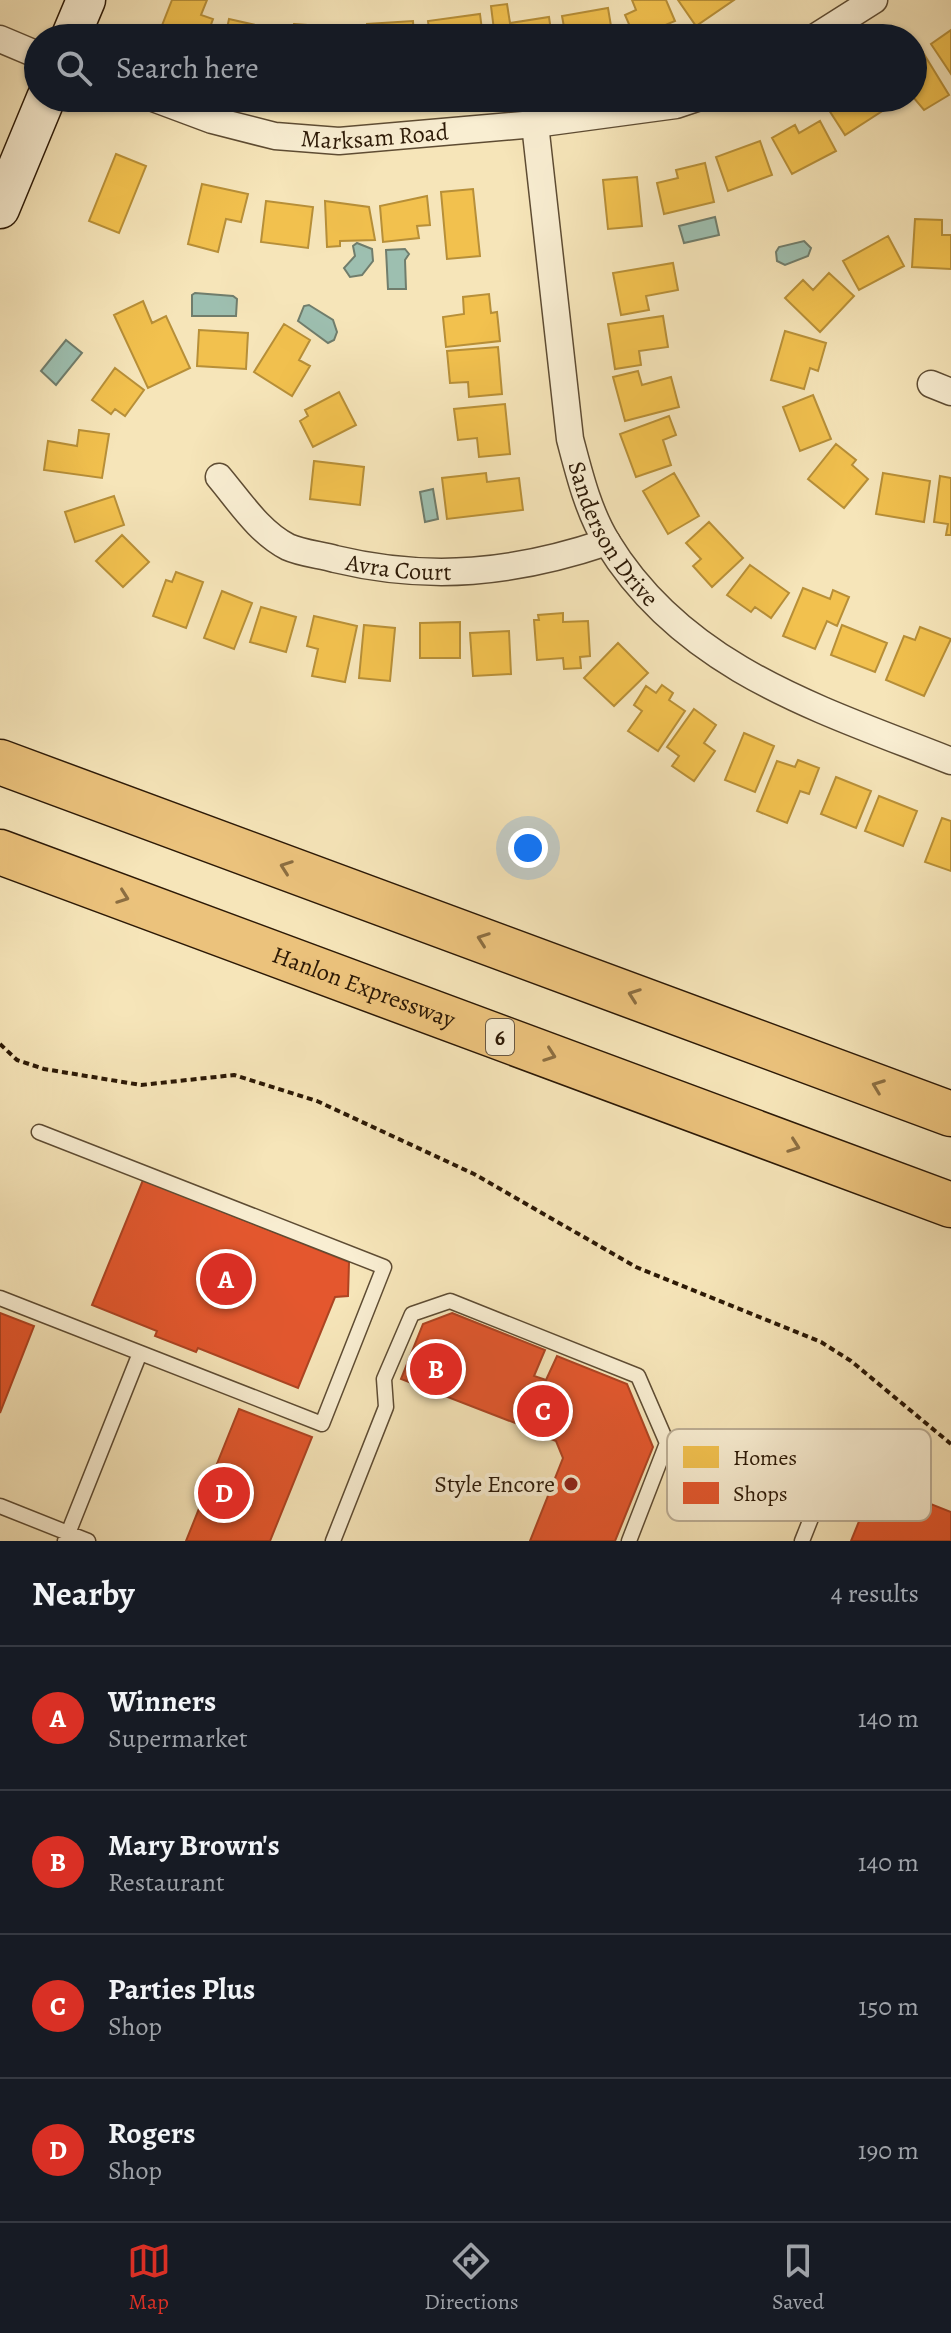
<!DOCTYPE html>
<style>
body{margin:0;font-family:Alegreya,serif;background:#20242c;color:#f1f3f6}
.you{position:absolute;left:528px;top:848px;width:28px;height:28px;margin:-20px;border:6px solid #fff;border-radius:50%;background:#1a73e8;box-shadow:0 0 0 12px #1a73e833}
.badge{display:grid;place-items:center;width:52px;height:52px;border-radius:50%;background:#d93025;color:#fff;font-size:26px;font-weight:700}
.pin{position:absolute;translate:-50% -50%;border:4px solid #fff;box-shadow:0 2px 8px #0006}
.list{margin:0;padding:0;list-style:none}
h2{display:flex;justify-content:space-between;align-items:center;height:104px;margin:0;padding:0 32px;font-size:34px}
h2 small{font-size:26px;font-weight:400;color:#9ea1a6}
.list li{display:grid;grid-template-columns:52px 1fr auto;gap:24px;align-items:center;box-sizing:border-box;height:144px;padding:0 32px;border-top:2px solid #363941}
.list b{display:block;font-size:30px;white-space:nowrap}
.list p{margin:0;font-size:26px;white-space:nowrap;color:#9ea1a6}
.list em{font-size:26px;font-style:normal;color:#9ea1a6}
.icon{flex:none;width:44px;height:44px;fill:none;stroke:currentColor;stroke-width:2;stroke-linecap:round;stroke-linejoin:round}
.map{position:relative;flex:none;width:951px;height:1541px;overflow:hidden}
.search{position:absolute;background:#171b24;box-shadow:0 2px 6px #0004;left:24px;right:24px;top:24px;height:88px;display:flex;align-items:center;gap:20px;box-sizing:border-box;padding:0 28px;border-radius:44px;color:#9ea1a6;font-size:30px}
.sheet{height:680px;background:#171b24}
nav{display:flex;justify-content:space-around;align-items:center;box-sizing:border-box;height:112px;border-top:2px solid #363941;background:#171b24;font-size:22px;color:#9ea1a6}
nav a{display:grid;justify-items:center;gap:4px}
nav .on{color:#d93025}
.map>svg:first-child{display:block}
.water{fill:#9dbfb0;stroke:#707d6c;stroke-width:2}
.homes{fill:#f2c14e;stroke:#b78f38;stroke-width:2}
.shops{fill:#e4572e;stroke:#ad4422;stroke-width:2}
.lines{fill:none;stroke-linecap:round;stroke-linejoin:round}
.service-casing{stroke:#5e4c33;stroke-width:17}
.minor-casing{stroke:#5e4c33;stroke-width:29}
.secondary-casing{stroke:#2c1906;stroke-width:41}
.trunk-casing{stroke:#2c1906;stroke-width:47}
.path{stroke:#2c1906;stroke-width:4;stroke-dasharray:6 4;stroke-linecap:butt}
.service{stroke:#f9eed2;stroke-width:14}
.minor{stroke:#f9eed2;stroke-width:26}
.secondary{stroke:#f9eed2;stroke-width:38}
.trunk{stroke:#ebc27c;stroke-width:44}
.oneway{stroke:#8c6e41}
.poi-dot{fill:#8f2418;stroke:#f9eed2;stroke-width:3}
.labels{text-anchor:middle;stroke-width:8;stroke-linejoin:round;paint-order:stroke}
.shield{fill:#f9eed2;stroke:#6a5943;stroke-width:2}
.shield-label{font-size:22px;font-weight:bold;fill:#2c1906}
.street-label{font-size:24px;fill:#2c1906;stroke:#f9eed2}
.poi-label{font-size:24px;fill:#2c1906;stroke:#f9eed2;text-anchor:end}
.key{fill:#f9eed2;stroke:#bcae95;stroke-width:2}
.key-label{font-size:22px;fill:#2c1906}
</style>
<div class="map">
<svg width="951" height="1541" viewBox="0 0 951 1541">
<rect width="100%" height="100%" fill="#f6e5b9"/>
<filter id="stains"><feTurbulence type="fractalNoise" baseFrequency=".0025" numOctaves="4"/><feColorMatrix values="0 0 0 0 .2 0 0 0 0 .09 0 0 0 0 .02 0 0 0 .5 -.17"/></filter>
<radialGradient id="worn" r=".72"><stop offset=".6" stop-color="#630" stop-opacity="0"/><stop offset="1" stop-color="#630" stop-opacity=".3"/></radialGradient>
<!-- water -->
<path class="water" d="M715,217L719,235L684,243L679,226Z
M804,241L811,248L808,256L785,265L777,261L776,252L779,247Z
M357,243L372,249L373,261L362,275L350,277L344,268L355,256L353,246Z
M405,249L409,254L405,260L406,289H388L386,250Z
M195,293L233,296L237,299L236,316H192V295Z
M309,305L333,320L337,332L334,340L328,343L298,321L304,306Z
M66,340L82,353L56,385L41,371Z
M433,489L438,519L425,522L420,492Z"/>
<!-- homes -->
<path class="homes" d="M172,0H207L201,15L213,19L206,38H185L161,28Z
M632,0H666L675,21L635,38L625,15L636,10Z
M678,0H734L696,26Z
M507,4L510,23L549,17L552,38H495L491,6Z
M608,8L613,38H566L562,16Z
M480,14L483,38H430L428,21Z
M229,19L273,29L271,38H225Z
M413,21L414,38H368L367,24Z
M294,24L348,28L347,38H293Z
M951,30V74L931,44Z
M919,46L949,95L924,110L913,97V50Z
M841,98H880L887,108L845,135L827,107Z
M820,121L836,151L792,174L772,138L795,125L799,133Z
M760,141L772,175L728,191L716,157Z
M116,154L146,166L119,233L89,221Z
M705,163L714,202L664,214L657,183L678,178L676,170Z
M637,177L642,226L608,229L603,180Z
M202,184L248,194L241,222L226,219L218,252L188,244Z
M473,189L480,256L447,259L441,192Z
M427,196L430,225L417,226L419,238L383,242L380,206Z
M266,201L313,207L308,248L261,242Z
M325,201L369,207L375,240L340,241V246L327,247Z
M915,219L942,220V235H951V269L912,267Z
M888,236L904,266L859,290L843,261Z
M673,263L678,290L646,296L649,310L621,315L613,273Z
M829,273L854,296L820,332L785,298L803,280L813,290Z
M489,294L491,313L497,312L500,341L446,347L443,317L464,314L463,297Z
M143,301L152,323L166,316L190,368L148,388L114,315Z
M663,316L668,347L639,351L641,365L615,369L608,324Z
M284,324L310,340L299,360L310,366L292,396L254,372Z
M199,330L248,333L246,369L197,366Z
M785,331L826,343L818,371L810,368L804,389L771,380Z
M498,347L502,394L469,397L468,382L450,383L447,351Z
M115,368L144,390L125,416L115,409L111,414L92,400Z
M638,371L642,385L671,377L679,407L625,421L613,377Z
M339,392L356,425L313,447L300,421L308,416L305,410Z
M813,395L831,439L800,451L783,407Z
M505,404L510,454L479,457L477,438L458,440L454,409Z
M669,416L676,435L663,440L671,465L636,477L620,434Z
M79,430L109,434L102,478L44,470L48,441L77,446Z
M836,444L856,460L852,465L868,479L844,508L808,479Z
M314,461L364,467L360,505L310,499Z
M486,473L487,482L519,478L523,510L447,519L442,478Z
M674,473L699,516L668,534L643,491Z
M883,473L930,481L924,522L876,514Z
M940,476L951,478V535H946L948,524L934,522Z
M114,496L124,525L75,542L65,512Z
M709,522L743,558L712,587L693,566L701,559L686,543Z
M122,535L149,562L123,587L96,561Z
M750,565L789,593L771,618L755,607L751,612L727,595Z
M176,572L203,582L186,628L153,616L166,580L172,582Z
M803,588L830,599L833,590L849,597L837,626L827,621L815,649L783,636Z
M222,591L252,603L234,649L204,638Z
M261,607L296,617L286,652L250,642Z
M563,613V622L588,621L590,656L580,657L581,668L564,669L563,658L537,660L534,620H539L538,615Z
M314,616L357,626L345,682L312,676L318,649L307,646Z
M460,622V658H420V623Z
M364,625L395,628L390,681L359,678Z
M842,625L887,643L875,672L831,655Z
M920,627L951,639L924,696L886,680L904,636L915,640Z
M509,631L511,674L473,676L470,633Z
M618,643L648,673L614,706L584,678Z
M662,685L673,693L669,700L685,711L658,751L628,731L642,711L634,705L646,686L656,693Z
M694,709L716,725L704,743L715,751L694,781L672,766L679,756L667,747Z
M744,733L774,746L755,792L725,780Z
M798,760L819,768L809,794L800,791L787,823L757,811L777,761L795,767Z
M836,777L871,791L856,828L821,814Z
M879,796L917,811L903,846L865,831Z
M942,818L951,821V871L925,862Z"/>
<!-- shops -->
<path class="shops" d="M143,1180L349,1262L348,1296L335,1297L298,1388L198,1348L196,1352L155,1336L157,1331L92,1305Z
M0,1313L34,1326L0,1413Z
M452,1313L545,1350L534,1376L546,1380L557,1356L627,1384L653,1447L615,1541H530L563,1458L556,1441L526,1429L539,1396L528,1392L515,1423L401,1379L423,1324Z
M239,1409L312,1437L270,1541H186Z
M875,1482L951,1512V1541H851Z"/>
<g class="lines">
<!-- service casing -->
<g class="service-casing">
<path id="service" d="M0,1298L322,1424L384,1267L39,1132
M0,1506L88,1541
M65,1541L140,1353
M333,1541L386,1407L384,1379L412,1314L450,1301L638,1376L667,1443L629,1541
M802,1541L833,1463"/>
</g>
<!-- minor casing -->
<g class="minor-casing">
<g id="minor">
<path d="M814,38L874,0"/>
<path d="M0,39L38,55"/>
<path id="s1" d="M153,98L212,120L275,136L339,141L535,124L676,105L697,98"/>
<path id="s2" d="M535,124L570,439C579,473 588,511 607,542C684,669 822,710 951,761"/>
<path d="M931,384L951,392"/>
<path id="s3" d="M219,477C240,502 259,532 288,547C301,553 321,555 335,559C431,582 515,573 607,542"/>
</g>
</g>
<!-- secondary casing -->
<g class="secondary-casing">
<path id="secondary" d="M70,38L86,0
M0,209L46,98"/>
</g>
<!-- trunk casing -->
<g class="trunk-casing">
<g id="trunk">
<path d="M0,762L951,1114"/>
<path id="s4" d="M0,852L951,1205"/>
</g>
</g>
<!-- path -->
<path class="path" d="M0,1044L17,1060L44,1069L141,1085L234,1075L317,1101L474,1174L636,1267L821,1342L851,1361L951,1444"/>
<!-- service -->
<use href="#service" class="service"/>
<!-- minor -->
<use href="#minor" class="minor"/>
<!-- secondary -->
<use href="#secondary" class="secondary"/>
<!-- trunk -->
<use href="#trunk" class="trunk"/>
</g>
<!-- one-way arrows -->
<defs><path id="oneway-chevron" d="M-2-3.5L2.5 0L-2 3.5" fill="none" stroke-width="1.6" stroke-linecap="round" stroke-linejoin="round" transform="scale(2)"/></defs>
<g class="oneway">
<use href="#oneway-chevron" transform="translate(286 867) rotate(-160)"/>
<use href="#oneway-chevron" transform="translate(123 897) rotate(20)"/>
<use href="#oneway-chevron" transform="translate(483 939) rotate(-160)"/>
<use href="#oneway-chevron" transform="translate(634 995) rotate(-160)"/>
<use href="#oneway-chevron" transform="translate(550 1055) rotate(20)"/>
<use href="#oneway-chevron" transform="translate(878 1086) rotate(-159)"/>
<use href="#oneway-chevron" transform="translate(794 1146) rotate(20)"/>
</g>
<!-- markers -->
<circle class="poi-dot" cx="571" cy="1484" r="8"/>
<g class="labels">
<!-- shield labels -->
<rect class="shield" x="486" y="1019" width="28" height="36" rx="6"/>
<g class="shield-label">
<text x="500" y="1045">6</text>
</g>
<!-- street labels -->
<g class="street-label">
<text dy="8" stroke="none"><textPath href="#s1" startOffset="228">Marksam Road</textPath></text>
<text dy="8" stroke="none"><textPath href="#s2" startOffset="422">Sanderson Drive</textPath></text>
<text dy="8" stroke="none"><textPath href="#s3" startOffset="212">Avra Court</textPath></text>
<text dy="8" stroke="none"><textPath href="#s4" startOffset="388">Hanlon Expressway</textPath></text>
</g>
<!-- poi labels -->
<g class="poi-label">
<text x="555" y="1492">Style Encore</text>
</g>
</g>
<!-- legend -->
<rect x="667" y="1429" width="264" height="92" rx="12" class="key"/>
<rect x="683" y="1446" width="36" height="22" fill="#f2c14e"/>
<rect x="683" y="1482" width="36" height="22" fill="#e4572e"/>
<g class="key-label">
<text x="733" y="1465">Homes</text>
<text x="733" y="1501">Shops</text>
</g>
<rect width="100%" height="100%" filter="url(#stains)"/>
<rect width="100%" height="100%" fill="url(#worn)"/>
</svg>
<div class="you"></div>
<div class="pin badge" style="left:226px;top:1279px">A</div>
<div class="pin badge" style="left:436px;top:1369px">B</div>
<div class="pin badge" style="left:543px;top:1411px">C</div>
<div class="pin badge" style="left:224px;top:1493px">D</div>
<div class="search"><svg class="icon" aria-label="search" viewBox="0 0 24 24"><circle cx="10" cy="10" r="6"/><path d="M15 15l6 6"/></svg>Search here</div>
</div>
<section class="sheet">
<h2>Nearby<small>4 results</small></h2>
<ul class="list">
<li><span class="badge">A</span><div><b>Winners</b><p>Supermarket</p></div><em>140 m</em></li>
<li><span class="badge">B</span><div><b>Mary Brown's</b><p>Restaurant</p></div><em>140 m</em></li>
<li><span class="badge">C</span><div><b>Parties Plus</b><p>Shop</p></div><em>150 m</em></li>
<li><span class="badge">D</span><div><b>Rogers</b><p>Shop</p></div><em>190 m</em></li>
</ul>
</section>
<nav>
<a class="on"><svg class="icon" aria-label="map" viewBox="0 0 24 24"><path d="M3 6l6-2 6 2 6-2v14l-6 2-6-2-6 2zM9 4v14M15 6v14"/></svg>Map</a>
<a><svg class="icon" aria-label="directions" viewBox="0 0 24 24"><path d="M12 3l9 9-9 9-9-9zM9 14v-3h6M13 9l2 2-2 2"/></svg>Directions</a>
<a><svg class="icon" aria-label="saved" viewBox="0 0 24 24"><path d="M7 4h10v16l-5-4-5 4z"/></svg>Saved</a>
</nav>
